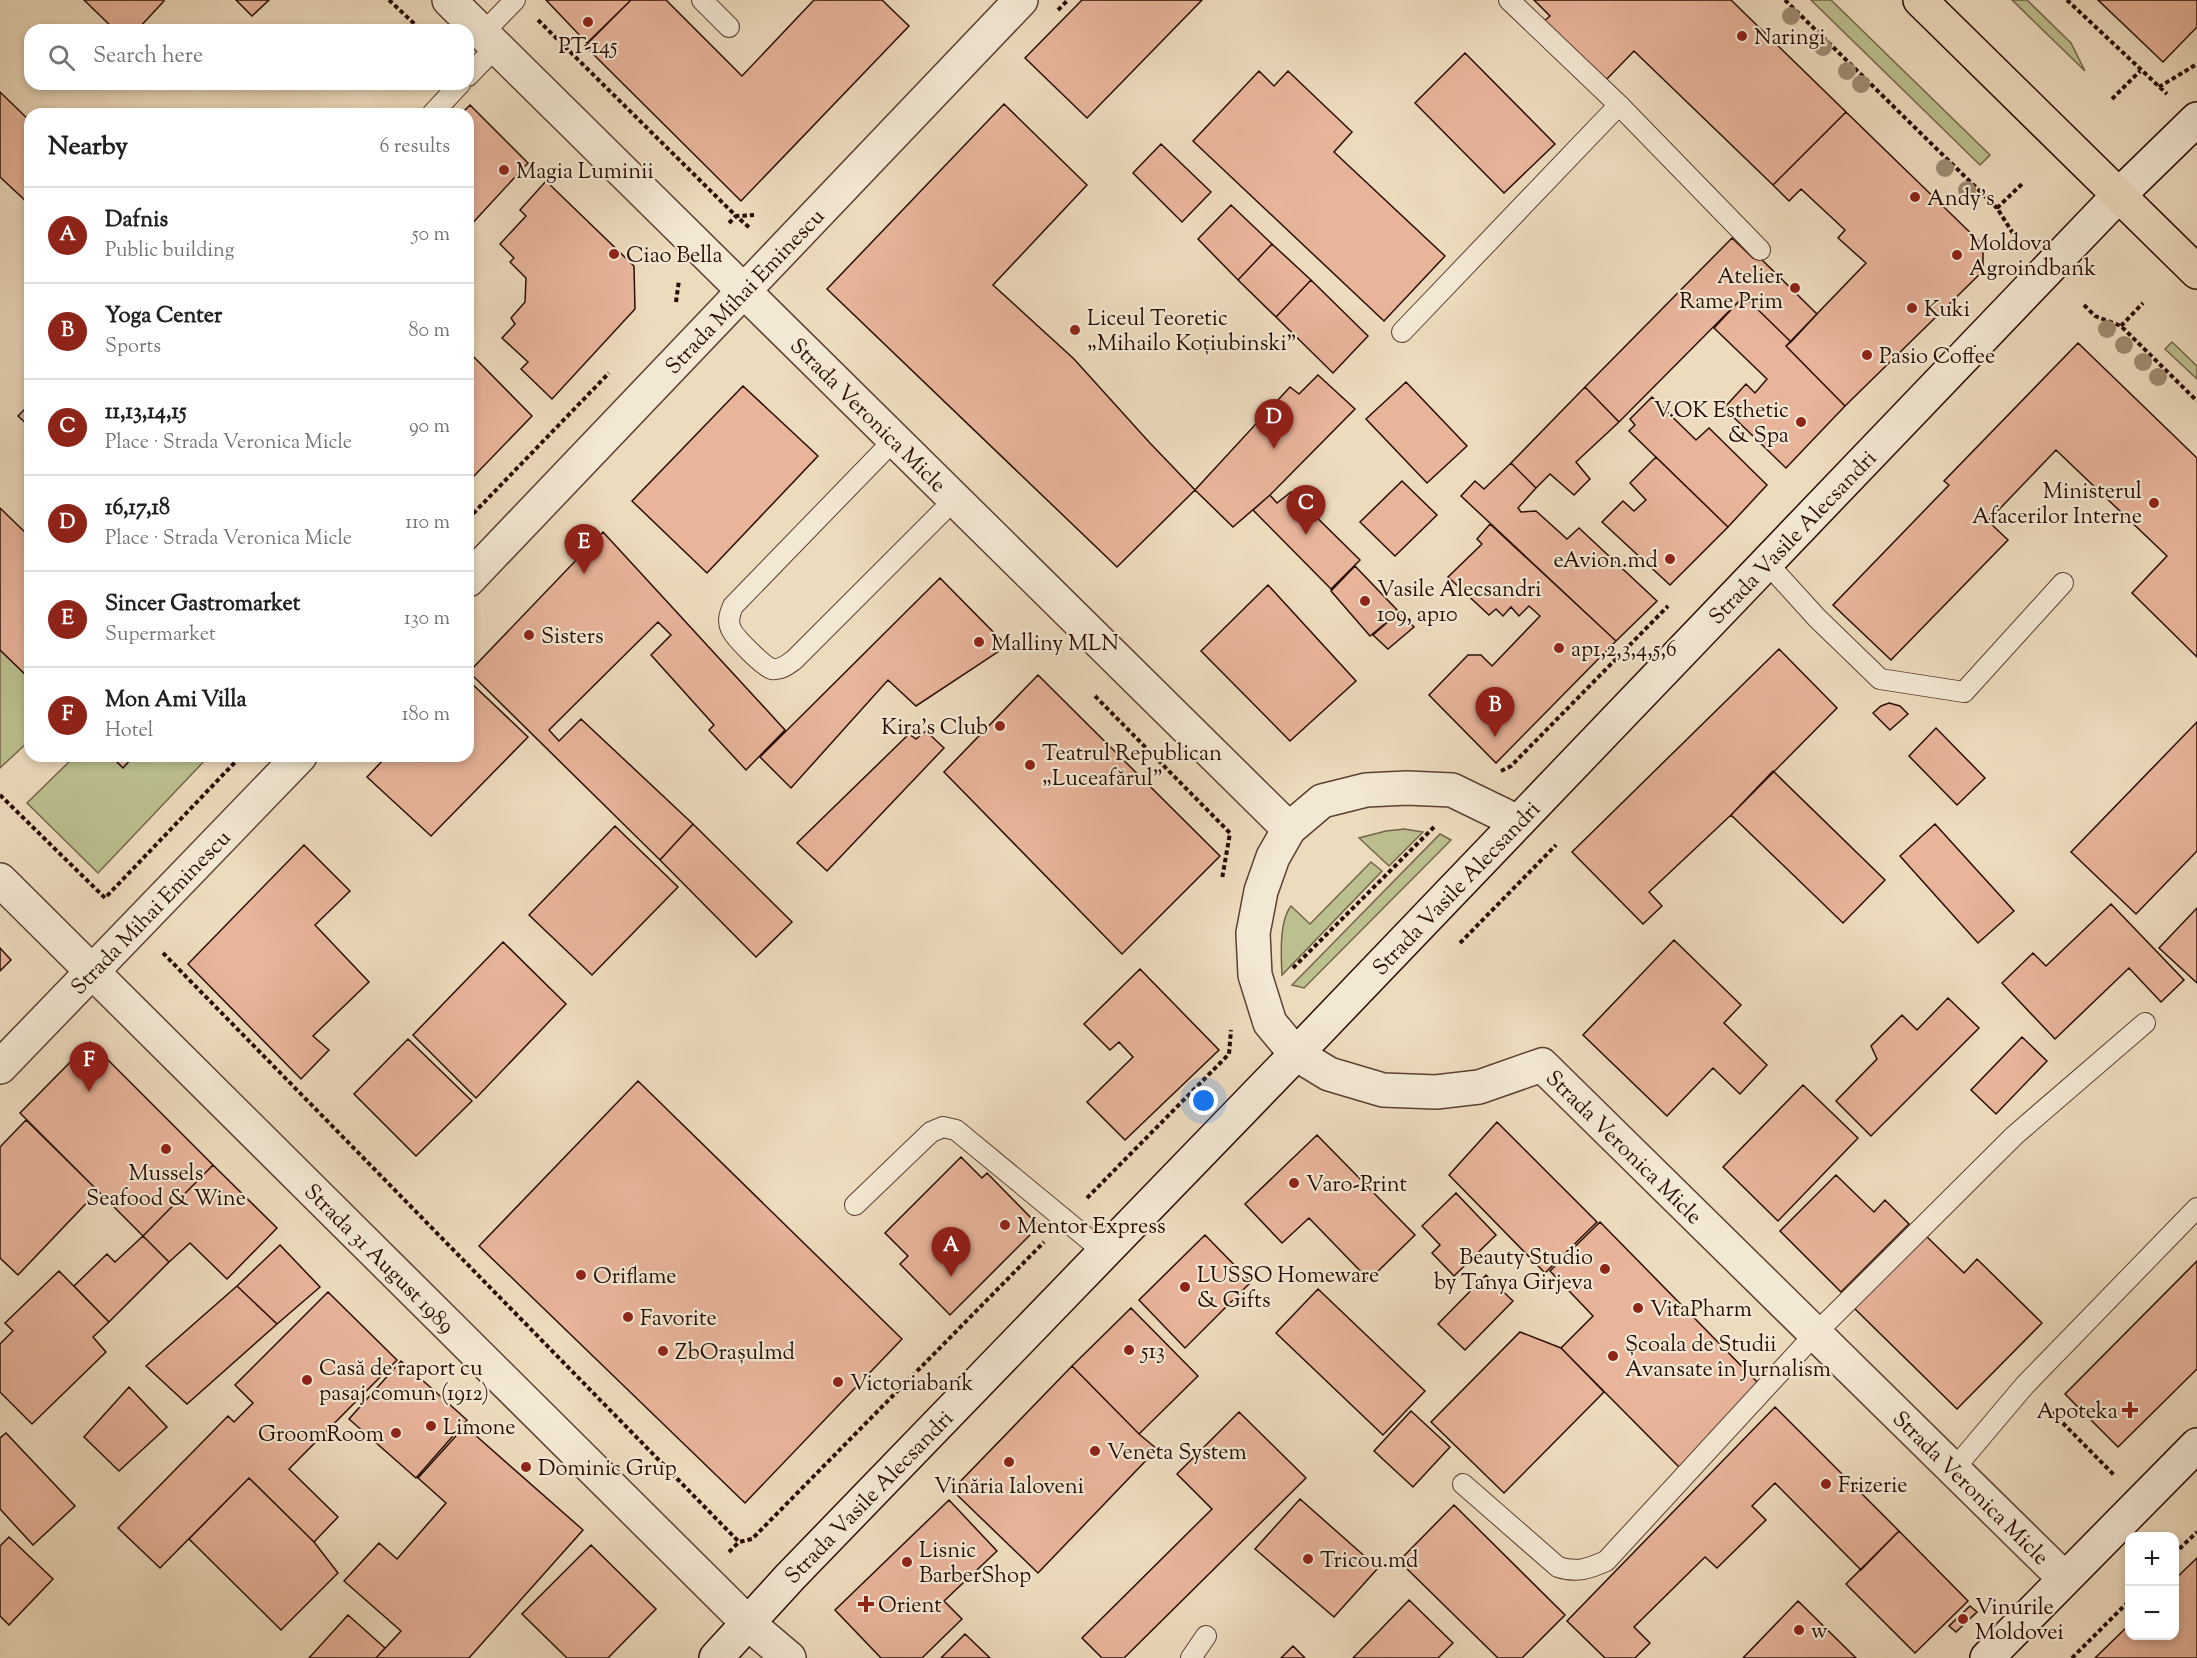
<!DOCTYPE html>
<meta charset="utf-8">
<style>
body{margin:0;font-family:"Sorts Mill Goudy",serif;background:#f6f6f6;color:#202124}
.controls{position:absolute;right:18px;bottom:18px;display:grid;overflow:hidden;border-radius:12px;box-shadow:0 3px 9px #0003}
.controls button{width:54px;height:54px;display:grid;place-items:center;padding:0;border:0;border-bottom:2px solid #e0e0e0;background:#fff;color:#202124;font:30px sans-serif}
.you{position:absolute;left:1204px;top:1101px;width:21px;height:21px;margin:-15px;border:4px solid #fff;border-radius:50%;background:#1a73e8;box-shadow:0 0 0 9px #1a73e833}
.badge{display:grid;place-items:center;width:39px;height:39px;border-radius:50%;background:#8f2418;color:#fff;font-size:20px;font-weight:700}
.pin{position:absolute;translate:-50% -50px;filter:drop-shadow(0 2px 3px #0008)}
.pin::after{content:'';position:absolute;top:32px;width:21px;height:18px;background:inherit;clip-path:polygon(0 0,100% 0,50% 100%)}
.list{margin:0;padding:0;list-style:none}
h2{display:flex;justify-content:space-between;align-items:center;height:78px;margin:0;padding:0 24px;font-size:26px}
h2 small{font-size:20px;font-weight:400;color:#757577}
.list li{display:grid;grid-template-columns:39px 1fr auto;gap:18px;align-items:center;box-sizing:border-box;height:96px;padding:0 24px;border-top:2px solid #e0e0e0}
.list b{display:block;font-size:22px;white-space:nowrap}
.list p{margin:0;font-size:20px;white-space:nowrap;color:#757577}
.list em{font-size:20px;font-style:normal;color:#757577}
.icon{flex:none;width:33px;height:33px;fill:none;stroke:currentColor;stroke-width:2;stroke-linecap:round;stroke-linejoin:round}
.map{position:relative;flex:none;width:2197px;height:1658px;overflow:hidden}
.search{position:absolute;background:#fff;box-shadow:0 3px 9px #0003;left:24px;top:24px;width:450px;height:66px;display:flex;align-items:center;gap:15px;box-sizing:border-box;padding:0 21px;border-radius:18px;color:#757577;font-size:22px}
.panel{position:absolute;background:#fff;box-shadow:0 3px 9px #0003;left:24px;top:108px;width:450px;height:654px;border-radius:18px}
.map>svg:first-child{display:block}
.green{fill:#bcbf8e;stroke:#736649;stroke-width:1.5}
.building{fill:#e8b49a;stroke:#2a0d04;stroke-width:1.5}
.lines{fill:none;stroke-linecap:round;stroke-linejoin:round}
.service-casing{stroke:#5b4032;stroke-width:22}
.minor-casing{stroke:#5b4032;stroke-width:36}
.tertiary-casing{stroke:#5b4032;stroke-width:36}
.secondary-casing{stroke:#2a0d04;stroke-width:36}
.primary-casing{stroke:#2a0d04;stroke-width:36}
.path{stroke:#2a0d04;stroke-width:4;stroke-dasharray:4.5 3;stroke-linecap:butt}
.service{stroke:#f3e8d4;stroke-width:20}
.minor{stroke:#f3e8d4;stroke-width:33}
.tertiary{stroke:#f3e8d4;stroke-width:33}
.secondary{stroke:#f3e8d4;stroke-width:33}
.primary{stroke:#eddbbd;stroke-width:33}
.tree{fill:#9e8c72}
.poi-dot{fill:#8f2418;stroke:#f3e8d4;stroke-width:2}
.labels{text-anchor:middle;stroke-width:4.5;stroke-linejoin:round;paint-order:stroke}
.poi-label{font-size:22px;fill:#2a0d04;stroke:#f3e8d4;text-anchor:start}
.street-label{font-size:22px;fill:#2a0d04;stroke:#f3e8d4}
</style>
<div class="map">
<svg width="2197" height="1658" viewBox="0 0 2197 1658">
<rect width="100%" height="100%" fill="#eddbbd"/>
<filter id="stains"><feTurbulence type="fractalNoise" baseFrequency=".00333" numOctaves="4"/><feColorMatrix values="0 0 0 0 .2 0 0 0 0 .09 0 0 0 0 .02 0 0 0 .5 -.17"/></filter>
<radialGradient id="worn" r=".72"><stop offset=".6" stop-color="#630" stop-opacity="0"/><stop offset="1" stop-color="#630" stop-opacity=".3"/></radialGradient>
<!-- green -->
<path class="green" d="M1811,0H1831L1990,155L1980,165Z
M2012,0H2027L2071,43L2085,71Z
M2172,342L2197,366V379L2165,349Z
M0,650L30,679V740L0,768Z
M75,756H111L123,767L134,756H209L98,873L27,803Z
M1404,829L1423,832L1389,866L1359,838L1386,831Z
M1440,834L1451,840L1304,988L1292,985Z
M1371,862L1382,871L1282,975C1281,957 1279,921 1291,906L1310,924Z"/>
<!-- building -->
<path class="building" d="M84,0H163L164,1L137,30H115Z
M236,0H269L252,16Z
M546,0H631L587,43Z
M631,0H666L742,76L814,0H882L909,26L741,201L585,46Z
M1082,0H1202L1087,118L1025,58Z
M1534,0H1731L1846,112L1773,185L1634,51L1604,82L1543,22L1550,16Z
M2098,0H2197V27L2163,62Z
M1465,53L1555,144L1504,193L1415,103Z
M1259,71L1274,86L1288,71L1352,132L1334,152L1445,256L1384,321L1193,141Z
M0,92L30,121V205L0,177Z
M1004,104L1087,185L993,285L1074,359L1149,442L1195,490L1117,567L827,289Z
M470,105L528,163L468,228V114H461Z
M1846,112L1983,245V271L1845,406L1786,346L1866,263L1838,238L1845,230L1801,189L1789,201L1773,185Z
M1161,144L1211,192L1182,222L1133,173Z
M546,181L634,266L635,309L552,399L521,369L528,362L502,338L515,324L511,318L525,302L526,278L510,262L514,258L500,244L526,216L520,210Z
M1231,205L1272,244L1238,280L1198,239Z
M1732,238L1753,258L1757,255L1817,314L1791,342L1744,296L1619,422L1585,387Z
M1272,244L1311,280L1276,317L1238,280Z
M1311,280L1368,336L1333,373L1276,317Z
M1744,296L1791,342L1786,346L1845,406L1786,468L1724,408L1746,384L1755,393L1767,379L1714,328Z
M2078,343L2197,458V657L2132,593L2167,556L2056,450L1988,521L2008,540L1891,660L1833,605L1949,485L1944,481Z
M468,351L532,416L474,476L468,470Z
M1318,375L1355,409L1270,495L1233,527L1195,490L1290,387L1299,394Z
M1406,382L1467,446L1427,483L1366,419Z
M743,386L818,456L707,573L632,501Z
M1585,387L1619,422L1576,462L1590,479L1574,495L1550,474L1536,488L1511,463Z
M1652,397L1696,440L1709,428L1767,485L1728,527L1629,431L1635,425L1630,419Z
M30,404V427L18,416Z
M1656,457L1728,527L1670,585L1602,522L1623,501L1634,511L1646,500L1630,483Z
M1511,463L1536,488L1518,508L1521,512L1536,511L1567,539L1579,528L1657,601L1616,641L1461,496L1475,481L1484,489Z
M1402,481L1437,515L1395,556L1360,522Z
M1291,492L1360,560L1331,589L1253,510L1270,495L1277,503Z
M0,508L30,537V679L0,650Z
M1490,524L1616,641L1496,763L1429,695L1468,655H1481L1492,666L1540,616L1529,606L1519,616L1511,607L1503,616L1496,609L1489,615L1448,577L1482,544L1477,539Z
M603,532L785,730L746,770L709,730L714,725L651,655L671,635L658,622L549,730L559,741L581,719L693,824L660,860L469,672Z
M1355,566L1399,612L1370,636L1331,591Z
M940,578L1007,646L916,706L888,680L791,788L760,757Z
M1268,585L1356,681L1290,741L1201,651Z
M1399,612L1414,627L1388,649L1373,635Z
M1779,649L1837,708L1731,815L1649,892L1662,906L1643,924L1572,852Z
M1038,675L1220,856L1122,954L944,772Z
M468,680L528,737L431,836L367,777L387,756H468Z
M1889,703L1900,706L1908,714L1890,730L1873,713L1881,706Z
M2197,722V851L2136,914L2071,852Z
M1936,728L1985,778L1957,805L1909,756Z
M926,731L944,748L827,871L797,843L909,734L916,739Z
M111,756H134L123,768Z
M1773,771L1885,880L1843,923L1731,815Z
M693,824L792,922L756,957L660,860Z
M1935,824L2014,911L1978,943L1900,856Z
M615,826L678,887L592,975L529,915Z
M304,845L350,891L315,925L369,982L313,1036L329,1050L301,1079L188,964Z
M2111,904L2184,980L2161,1002L2129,968L2055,1039L2002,983L2033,953L2046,966Z
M2197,908V983L2159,948Z
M1674,940L1741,1005L1724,1023L1767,1065L1740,1094L1713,1068L1667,1116L1583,1035Z
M503,942L566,1004L476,1098L413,1035Z
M0,948L11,960L0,971Z
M1140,969L1219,1050L1125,1140L1087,1102L1133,1057L1119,1042L1110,1050L1084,1024Z
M1948,998L1979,1028L1871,1136L1836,1101L1877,1059L1871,1046L1902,1015L1917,1030Z
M2022,1037L2047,1061L1996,1114L1971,1090Z
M408,1039L472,1101L416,1156L354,1094Z
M90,1042L213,1165L143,1236L20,1113Z
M638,1081L902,1339L745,1503L479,1246Z
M1803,1085L1858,1138L1778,1221L1723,1167Z
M26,1120L98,1191L18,1275L0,1258V1147Z
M1497,1122L1597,1222L1545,1273L1449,1175Z
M1317,1135L1415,1235L1369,1280L1309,1218L1282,1243L1245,1204Z
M961,1157L982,1178L987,1173L1039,1226L950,1315L900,1264L908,1256L885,1233Z
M213,1165L277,1228L227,1279L190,1243L169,1262L143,1236Z
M1836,1175L1874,1212L1885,1200L1909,1224L1841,1292L1780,1231Z
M1456,1193L1496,1235L1454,1276L1432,1253L1440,1245L1422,1226Z
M1600,1222L1762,1387L1679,1467L1561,1348L1593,1316L1550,1271Z
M1205,1235L1251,1282L1185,1348L1139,1300Z
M1925,1235L1964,1273L1977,1259L2042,1323L1957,1409L1854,1308Z
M143,1236L169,1262L109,1322L74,1286L107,1254L115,1262Z
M280,1245L320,1287L277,1324L237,1286Z
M2197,1261V1369L2118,1447L2065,1394Z
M59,1271L109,1322L93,1337L106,1352L32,1424L0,1392V1344L13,1331L5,1323Z
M1486,1275L1513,1301L1465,1350L1438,1324Z
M237,1286L277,1324L187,1404L146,1366Z
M1318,1289L1425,1391L1383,1435L1276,1333Z
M328,1292L397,1360L289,1469L338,1517L314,1542L249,1478L160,1568L118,1528L228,1416L234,1422L253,1403L235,1385Z
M1131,1308L1198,1376L1139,1434L1072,1366Z
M1520,1332L1561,1348L1604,1392L1504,1493L1431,1422Z
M401,1361L467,1420L416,1478L349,1419Z
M1072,1366L1139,1434L1157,1449L1038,1573L952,1490Z
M129,1387L167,1427L119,1471L84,1437Z
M1775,1407L1899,1531L1861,1570L1775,1483L1752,1506L1766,1520L1717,1568L1705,1557L1634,1627L1650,1643L1635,1658H1605L1567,1621Z
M1411,1411L1450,1447L1413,1487L1374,1451Z
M1239,1412L1306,1478L1124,1658H1102L1082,1638L1212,1509L1177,1474Z
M465,1426L583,1530L469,1658H376L401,1631L344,1581L379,1543L397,1559L446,1503L418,1478Z
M6,1433L75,1506L33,1545L0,1509V1438Z
M249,1478L314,1542L338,1573L281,1630L189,1539Z
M1300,1499L1378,1568L1334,1617L1255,1549Z
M949,1500L997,1551L944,1601L962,1619L922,1658H881L835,1610Z
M1454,1505L1565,1615L1522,1658H1498L1399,1561Z
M1899,1531L1968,1601L1915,1653L1846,1584Z
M9,1537L53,1579L9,1625L0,1616V1546Z
M591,1545L656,1609L608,1658H567L522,1614Z
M2197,1558V1658H2095L2130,1624V1636H2174V1580Z
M1409,1600L1453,1643L1438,1658H1353Z
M1798,1601L1856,1658H1743Z
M1970,1606L1977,1612L1956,1632L1949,1626Z
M348,1615L385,1648L376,1658H309Z
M965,1634L990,1658H941Z
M1293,1646L1305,1658H1281Z"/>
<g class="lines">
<!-- service casing -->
<g class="service-casing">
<path id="service" d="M702,0L729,27
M1509,0L1619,105L1760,250
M483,33L515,0
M468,76L497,46
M432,114L460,84
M1402,332L1619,105
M895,439L733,606C730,613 727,621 731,629C734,637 765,668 772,669C781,670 787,665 794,660L955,499
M1767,563L1817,618L1880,679L1964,692L2063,583
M855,1205L931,1132L943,1127L956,1130L1104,1252
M1954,1469L2025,1385L2197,1208
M1463,1484L1558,1567C1577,1573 1588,1569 1606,1561L1816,1333L2015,1135L2145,1023
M1191,1658L1206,1636"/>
</g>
<!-- minor casing -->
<g class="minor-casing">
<g id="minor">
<path id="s1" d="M449,0L1289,829"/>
<path id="s2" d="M468,580L1021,0"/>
<path id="s3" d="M1518,822L1452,790L1407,788L1366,790L1322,801L1289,829L1273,857L1261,891L1253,933L1255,975L1270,1023L1296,1054L1329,1074L1383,1090L1436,1092L1479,1087L1542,1065L2064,1578"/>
<path id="s4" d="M0,1067L300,756"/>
</g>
</g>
<!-- tertiary casing -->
<g class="tertiary-casing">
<g id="tertiary">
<path id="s5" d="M0,880L749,1624L789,1658"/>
</g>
</g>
<!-- secondary casing -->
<g class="secondary-casing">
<g id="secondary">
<path id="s6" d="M716,1658L790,1577L1296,1054L2118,196L2197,119"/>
<path d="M1987,1658L2197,1445"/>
</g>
</g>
<!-- primary casing -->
<g class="primary-casing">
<path id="primary" d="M1920,0L2197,272"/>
</g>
<!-- path -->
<path class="path" d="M389,0L421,30
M1785,0L1997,208L2019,243
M2067,0L2167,94
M1058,10L1068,0
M538,20L736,216L754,215
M2159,87L2197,64
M2112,99L2140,71
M1997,208L2024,182
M729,223L736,216L751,229
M676,302L679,280
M2084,305L2095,316L2121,326L2197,401
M2121,326L2143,303
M468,519L609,373
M1095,696L1230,833L1222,879
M1501,771L1511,766L1668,606
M0,795L105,898L241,756
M1460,943L1556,845
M163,953L739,1542L752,1539L1044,1242
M1293,968L1434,827
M1087,1198L1229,1054L1231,1030
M2047,1407L2115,1476
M729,1552L739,1542
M2174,1554L2197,1532
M2072,1658L2130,1600"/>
<!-- service -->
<use href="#service" class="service"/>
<!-- minor -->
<use href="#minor" class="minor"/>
<!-- tertiary -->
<use href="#tertiary" class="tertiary"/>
<!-- secondary -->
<use href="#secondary" class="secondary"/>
<!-- primary -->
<use href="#primary" class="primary"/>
</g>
<!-- trees -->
<g class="tree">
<circle cx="1791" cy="16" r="9"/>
<circle cx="1823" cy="47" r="9"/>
<circle cx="1847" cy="71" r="9"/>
<circle cx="1861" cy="84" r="9"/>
<circle cx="1945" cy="168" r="9"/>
<circle cx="1967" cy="190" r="9"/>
<circle cx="2107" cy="329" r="9"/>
<circle cx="2124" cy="345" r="9"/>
<circle cx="2143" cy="362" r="9"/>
<circle cx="2158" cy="377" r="9"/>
</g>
<!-- markers -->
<g class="poi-dot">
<circle cx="588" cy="22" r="6"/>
<circle cx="1742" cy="36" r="6"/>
<circle cx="504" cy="170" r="6"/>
<circle cx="1915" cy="197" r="6"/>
<circle cx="614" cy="254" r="6"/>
<circle cx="1957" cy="255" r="6"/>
<circle cx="1795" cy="288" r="6"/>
<circle cx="1912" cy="308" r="6"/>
<circle cx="1075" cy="330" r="6"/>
<circle cx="1867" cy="355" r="6"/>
<circle cx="1801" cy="422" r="6"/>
<circle cx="2154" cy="503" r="6"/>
<circle cx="1670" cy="559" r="6"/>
<circle cx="1365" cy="601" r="6"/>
<circle cx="529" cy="635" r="6"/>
<circle cx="979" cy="642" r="6"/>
<circle cx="1559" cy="648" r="6"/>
<circle cx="1000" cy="726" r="6"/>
<circle cx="1030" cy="765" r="6"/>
<circle cx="166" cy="1149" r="6"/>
<circle cx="1294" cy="1183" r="6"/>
<circle cx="1005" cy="1225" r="6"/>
<circle cx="1605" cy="1269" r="6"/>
<circle cx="581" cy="1275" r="6"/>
<circle cx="1185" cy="1287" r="6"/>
<circle cx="1638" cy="1308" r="6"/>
<circle cx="628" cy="1317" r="6"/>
<circle cx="1129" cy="1350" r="6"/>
<circle cx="663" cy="1351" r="6"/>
<circle cx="1613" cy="1356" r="6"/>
<circle cx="307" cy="1380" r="6"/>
<circle cx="838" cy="1382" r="6"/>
<path d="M2127 1401h6v6h6v6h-6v6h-6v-6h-6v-6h6z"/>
<circle cx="431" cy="1426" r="6"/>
<circle cx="396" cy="1433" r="6"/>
<circle cx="1095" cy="1451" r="6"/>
<circle cx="1009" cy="1462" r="6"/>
<circle cx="526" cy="1467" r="6"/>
<circle cx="1826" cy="1484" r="6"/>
<circle cx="1308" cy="1559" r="6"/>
<circle cx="907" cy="1562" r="6"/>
<path d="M863 1595h6v6h6v6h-6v6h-6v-6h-6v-6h6z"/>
<circle cx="1963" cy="1619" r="6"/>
<circle cx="1799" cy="1630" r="6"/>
</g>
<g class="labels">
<!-- poi labels -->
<g class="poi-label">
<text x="1754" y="44">Naringi</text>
<text x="588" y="53" text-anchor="middle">PT-145</text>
<text x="516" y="178">Magia Luminii</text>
<text x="1927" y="205">Andy's</text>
<text x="1969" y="250">Moldova<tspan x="1969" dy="25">Agroindbank</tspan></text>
<text x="626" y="262">Ciao Bella</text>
<text x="1783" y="283" text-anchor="end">Atelier<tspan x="1783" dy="25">Rame Prim</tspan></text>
<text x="1924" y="316">Kuki</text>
<text x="1087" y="325">Liceul Teoretic<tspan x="1087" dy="25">„Mihailo Koțiubinski”</tspan></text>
<text x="1879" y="363">Pasio Coffee</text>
<text x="1789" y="417" text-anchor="end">V.OK Esthetic<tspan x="1789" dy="25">&amp; Spa</tspan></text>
<text x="2142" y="498" text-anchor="end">Ministerul<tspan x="2142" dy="25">Afacerilor Interne</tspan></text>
<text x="1658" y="567" text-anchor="end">eAvion.md</text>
<text x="1377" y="596">Vasile Alecsandri<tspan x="1377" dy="25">109, ap10</tspan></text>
<text x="541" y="643">Sisters</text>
<text x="991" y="650">Malliny MLN</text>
<text x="1571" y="656">ap1,2,3,4,5,6</text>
<text x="988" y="734" text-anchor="end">Kira's Club</text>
<text x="1042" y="760">Teatrul Republican<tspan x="1042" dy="25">„Luceafărul”</tspan></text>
<text x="166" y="1180" text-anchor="middle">Mussels<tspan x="166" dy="25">Seafood &amp; Wine</tspan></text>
<text x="1306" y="1191">Varo-Print</text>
<text x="1017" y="1233">Mentor Express</text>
<text x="1593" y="1264" text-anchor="end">Beauty Studio<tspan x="1593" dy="25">by Tanya Girjeva</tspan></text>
<text x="1197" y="1282">LUSSO Homeware<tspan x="1197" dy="25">&amp; Gifts</tspan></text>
<text x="593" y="1283">Oriflame</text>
<text x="1650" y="1316">VitaPharm</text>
<text x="640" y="1325">Favorite</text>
<text x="1625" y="1351">Școala de Studii<tspan x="1625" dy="25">Avansate în Jurnalism</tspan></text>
<text x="1141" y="1358">513</text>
<text x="675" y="1359">ZbOrașulmd</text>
<text x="319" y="1375">Casă de raport cu<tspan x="319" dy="25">pasaj comun (1912)</tspan></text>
<text x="850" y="1390">Victoriabank</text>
<text x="2118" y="1418" text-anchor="end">Apoteka</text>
<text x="443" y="1434">Limone</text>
<text x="384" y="1441" text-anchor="end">GroomRoom</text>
<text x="1107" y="1459">Veneta System</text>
<text x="538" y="1475">Dominic Grup</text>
<text x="1838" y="1492">Frizerie</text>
<text x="1009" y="1493" text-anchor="middle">Vinăria Ialoveni</text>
<text x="919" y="1557">Lisnic<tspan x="919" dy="25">BarberShop</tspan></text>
<text x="1320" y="1567">Tricou.md</text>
<text x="878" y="1612">Orient</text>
<text x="1975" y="1614">Vinurile<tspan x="1975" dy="25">Moldovei</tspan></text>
<text x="1811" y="1638">w</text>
</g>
<!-- street labels -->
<g class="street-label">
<text dy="8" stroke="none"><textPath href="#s2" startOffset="400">Strada Mihai Eminescu</textPath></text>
<text dy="8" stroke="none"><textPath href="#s1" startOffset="590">Strada Veronica Micle</textPath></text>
<text dy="8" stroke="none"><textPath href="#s6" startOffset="1554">Strada Vasile Alecsandri</textPath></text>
<text dy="8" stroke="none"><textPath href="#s6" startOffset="1068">Strada Vasile Alecsandri</textPath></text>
<text dy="8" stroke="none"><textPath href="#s4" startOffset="216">Strada Mihai Eminescu</textPath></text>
<text dy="8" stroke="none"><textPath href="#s3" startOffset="866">Strada Veronica Micle</textPath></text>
<text dy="8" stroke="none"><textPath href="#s5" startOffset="536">Strada 31 August 1989</textPath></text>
<text dy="8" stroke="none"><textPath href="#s3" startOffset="1352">Strada Veronica Micle</textPath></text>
<text dy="8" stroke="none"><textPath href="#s6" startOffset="222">Strada Vasile Alecsandri</textPath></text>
</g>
</g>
<rect width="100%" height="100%" filter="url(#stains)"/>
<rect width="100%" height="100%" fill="url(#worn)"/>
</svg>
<div class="controls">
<button>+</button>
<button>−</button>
</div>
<div class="you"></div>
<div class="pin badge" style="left:951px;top:1277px">A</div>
<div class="pin badge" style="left:1495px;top:737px">B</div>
<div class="pin badge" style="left:1306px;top:535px">C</div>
<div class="pin badge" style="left:1274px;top:449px">D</div>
<div class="pin badge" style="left:584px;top:574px">E</div>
<div class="pin badge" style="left:89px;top:1092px">F</div>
<div class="search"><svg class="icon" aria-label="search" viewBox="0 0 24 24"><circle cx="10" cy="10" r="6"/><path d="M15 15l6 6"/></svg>Search here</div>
<section class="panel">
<h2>Nearby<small>6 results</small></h2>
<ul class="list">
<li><span class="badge">A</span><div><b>Dafnis</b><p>Public building</p></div><em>50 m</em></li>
<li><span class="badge">B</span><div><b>Yoga Center</b><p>Sports</p></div><em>80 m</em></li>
<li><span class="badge">C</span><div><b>11,13,14,15</b><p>Place · Strada Veronica Micle</p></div><em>90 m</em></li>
<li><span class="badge">D</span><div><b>16,17,18</b><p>Place · Strada Veronica Micle</p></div><em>110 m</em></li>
<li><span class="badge">E</span><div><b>Sincer Gastromarket</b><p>Supermarket</p></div><em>130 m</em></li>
<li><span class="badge">F</span><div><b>Mon Ami Villa</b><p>Hotel</p></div><em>180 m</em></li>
</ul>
</section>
</div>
